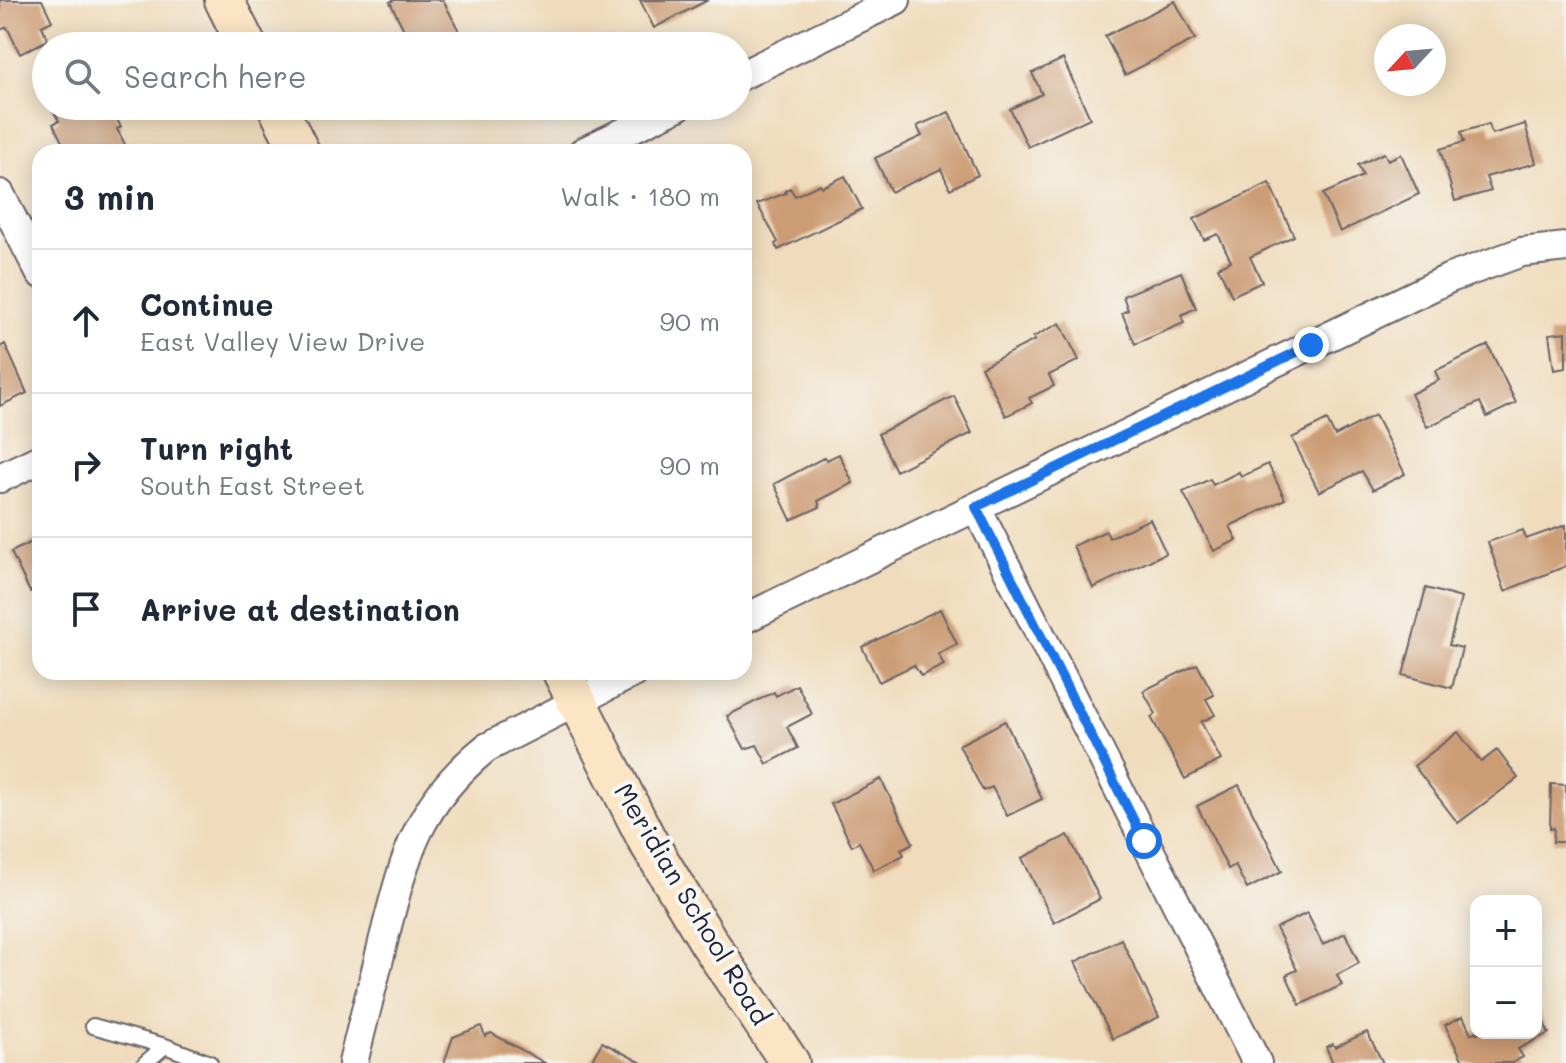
<!DOCTYPE html>
<meta charset="utf-8">
<style>
body{margin:0;font-family:Mali,sans-serif;background:#f6f6f7;color:#1f2937}
.controls{position:absolute;right:24px;bottom:24px;display:grid;overflow:hidden;border-radius:16px;box-shadow:0 4px 20px #0003}
.controls button{width:72px;height:72px;display:grid;place-items:center;padding:0;border:0;border-bottom:2px solid #e0e1e3;background:#fff;color:#1f2937;font:40px sans-serif}
.compass{position:absolute;left:1374px;top:24px;width:72px;height:72px;border-radius:50%;background:#fff;box-shadow:0 4px 20px #0003;rotate:244deg}
.stop{position:absolute;width:24px;height:24px;margin:-18px;border:6px solid #1a73e8;border-radius:50%;background:#fff}
.stop.end{background:#1a73e8;border-color:#fff;box-shadow:0 2px 8px #0008}
.list{margin:0;padding:0;list-style:none}
h2{display:flex;justify-content:space-between;align-items:center;height:104px;margin:0;padding:0 32px;font-size:34px}
h2 small{font-size:26px;font-weight:400;color:#747a83}
.list li{display:grid;grid-template-columns:52px 1fr auto;gap:24px;align-items:center;box-sizing:border-box;height:144px;padding:0 32px;border-top:2px solid #e0e1e3}
.list b{display:block;font-size:30px;white-space:nowrap}
.list p{margin:0;font-size:26px;white-space:nowrap;color:#747a83}
.list em{font-size:26px;font-style:normal;color:#747a83}
.icon{flex:none;width:44px;height:44px;fill:none;stroke:currentColor;stroke-width:2;stroke-linecap:round;stroke-linejoin:round}
.map{position:relative;flex:none;width:1566px;height:1063px;overflow:hidden}
.search{position:absolute;background:#fff;box-shadow:0 4px 20px #0003;left:32px;top:32px;width:720px;height:88px;display:flex;align-items:center;gap:20px;box-sizing:border-box;padding:0 28px;border-radius:44px;color:#747a83;font-size:30px}
.panel{position:absolute;background:#fff;box-shadow:0 4px 20px #0003;left:32px;top:144px;width:720px;height:536px;border-radius:24px}
.map>svg:first-child{display:block}
.building{fill:#cc9c75}
.lines{fill:none;stroke-linecap:round;stroke-linejoin:round}
.service-casing{stroke:#6a6368;stroke-width:18}
.minor-casing{stroke:#6a6368;stroke-width:32}
.secondary-casing{stroke:#6a6368;stroke-width:42}
.service{stroke:#fff;stroke-width:14}
.minor{stroke:#fff;stroke-width:28}
.secondary{stroke:#fce5c4;stroke-width:38}
.route{stroke:#1a73e8;stroke-width:10}
.labels{text-anchor:middle;stroke-width:8;stroke-linejoin:round;paint-order:stroke}
.street-label{font-size:26px;fill:#22223b;stroke:#f6f6f2}
</style>
<div class="map">
<svg width="1566" height="1063" viewBox="0 0 1566 1063">
<rect width="100%" height="100%" fill="#f6f6f2"/>
<filter id="ink" filterUnits="userSpaceOnUse"><feTurbulence type="fractalNoise" baseFrequency=".0125" numOctaves="2"/><feDisplacementMap in="SourceGraphic" scale="16" xChannelSelector="R" yChannelSelector="G"/><feConvolveMatrix kernelMatrix="1 2 1 2 8 2 1 2 1" color-interpolation-filters="sRGB"/></filter>
<filter id="wash" filterUnits="userSpaceOnUse"><feTurbulence type="fractalNoise" baseFrequency=".006" numOctaves="4" result="noise"/><feDisplacementMap in="SourceGraphic" scale="32" xChannelSelector="R" yChannelSelector="G"/><feGaussianBlur stdDeviation="1.8" result="paint"/><feColorMatrix in="noise" values="0 0 0 0 0 0 0 0 0 0 0 0 0 0 0 0 0 1.4 0 .05"/><feComposite in="paint" operator="in"/></filter>
<g filter="url(#wash)">
<rect width="100%" height="100%" fill="#f0dcbc"/>
<g id="blocks">
<!-- building -->
<path class="building" d="M0,0H42L52,21L42,26L48,40L20,54L7,27L0,30Z
M394,0H443L459,31L428,46H412L390,2Z
M640,0H708L654,28Z
M1175,1L1195,39L1125,75L1105,36Z
M1063,59L1090,118L1028,147L1010,109L1042,94L1032,73Z
M51,106H110L121,127L117,129L129,152H67L53,124L59,121Z
M949,112L978,175L950,189L941,169L891,192L875,158L922,136L917,126Z
M1489,124L1492,134L1525,124L1536,163L1486,177L1491,191L1455,201L1440,149L1464,142L1461,132Z
M1384,153L1388,160L1401,154L1419,194L1340,232L1323,194L1363,176L1358,165Z
M845,176L862,209L778,250L775,244L778,242L757,204L786,193L785,191L790,188L795,196L820,184L822,187Z
M1269,183L1294,236L1250,257L1262,282L1232,296L1218,267L1231,261L1218,234L1204,240L1194,219Z
M1181,272L1196,308L1181,315L1184,323L1135,344L1122,313L1128,310L1123,296Z
M1060,323L1079,360L1049,375L1054,386L1029,398L1032,403L1006,416L981,367L1035,340L1033,337Z
M1566,332V368L1554,370L1549,334Z
M5,344L27,393L0,406V347Z
M1488,345L1516,403L1487,417L1480,402L1427,427L1411,394L1439,380L1435,371Z
M954,396L972,433L896,471L878,434Z
M1375,415L1405,474L1373,490L1362,471L1319,492L1292,438L1327,420L1335,436Z
M839,454L853,483L818,501L820,507L791,520L774,484L825,457L827,460Z
M1268,464L1285,499L1230,526L1237,540L1214,551L1183,492L1210,479L1213,485L1239,472L1241,477Z
M1150,519L1166,553L1093,588L1073,546L1106,531L1109,538Z
M1566,525V566L1505,591L1488,542L1523,530L1526,539Z
M40,538V587L30,592L11,552Z
M1426,588L1461,598L1449,645L1462,648L1452,688L1403,675Z
M940,609L957,644L938,654L944,665L921,676L914,665L879,682L862,647Z
M1197,664L1214,695L1206,699L1215,715L1201,722L1221,760L1185,779L1151,717L1156,714L1143,691Z
M797,685L812,714L787,727L798,748L767,764L757,745L745,749L727,716L774,692L776,696Z
M1005,721L1042,799L1007,816L992,787L983,791L959,745Z
M1458,732L1481,762L1497,750L1518,778L1458,823L1414,766Z
M881,779L913,843L901,849L904,855L874,870L859,842L852,846L831,804Z
M1551,784L1566,785V842H1553L1554,828L1550,829Z
M1239,785L1282,871L1247,889L1235,865L1228,869L1197,806Z
M1068,835L1100,899L1054,923L1022,858Z
M1307,913L1323,945L1345,933L1359,963L1337,975L1342,985L1300,1005L1286,975L1297,970L1276,928Z
M1121,939L1159,1017L1113,1039L1075,962Z
M1536,1008L1549,1033L1518,1049L1523,1057L1512,1063H1464L1445,1025L1463,1016L1471,1034L1476,1031V1033H1536Z
M481,1026L485,1036L491,1033L545,1063H444L453,1037Z
M1367,1032L1383,1063H1333L1326,1047L1333,1044L1335,1047Z
M602,1042L642,1063H590Z"/>
</g>
</g>
<g filter="url(#ink)">
<use href="#blocks" fill-opacity="0" stroke="#6a6368" stroke-width="2"/>
<g class="lines">
<!-- service casing -->
<g class="service-casing">
<path id="service" d="M93,1026L165,1046L210,1063
M145,1063L165,1046"/>
</g>
<!-- minor casing -->
<g class="minor-casing">
<path id="minor" d="M738,77L896,0
M583,152L678,106
M0,194L40,273
M0,478L40,459
M976,507L1257,1063
M744,619L1450,278L1522,252L1566,247
M353,1063C363,1021 374,980 384,938C405,856 417,804 486,748L635,672"/>
</g>
<!-- secondary casing -->
<g class="secondary-casing">
<path id="secondary" d="M224,0L247,46
M277,106L300,152
M562,672L647,840L710,944L790,1063"/>
</g>
<!-- service -->
<use href="#service" class="service"/>
<!-- minor -->
<use href="#minor" class="minor"/>
<!-- secondary -->
<use href="#secondary" class="secondary"/>
</g>
</g>
<g class="lines" filter="url(#ink)">
<!-- route -->
<path class="route" d="M1144,841L976,507L1311,345"/>
</g>
<g class="labels">
<!-- street labels -->
<g class="street-label">
<text transform="translate(692 904) rotate(59)" y="9">Meridian School Road</text>
</g>
</g>
</svg>
<div class="controls">
<button>+</button>
<button>−</button>
</div>
<svg class="compass" viewBox="-18 -18 36 36"><path d="M0-13l5 13h-10z" fill="#e53935"/><path d="M0 13l5-13h-10z" fill="#747a83"/></svg>
<div class="stop" style="left:1144px;top:841px"></div>
<div class="stop end" style="left:1311px;top:345px"></div>
<div class="search"><svg class="icon" aria-label="search" viewBox="0 0 24 24"><circle cx="10" cy="10" r="6"/><path d="M15 15l6 6"/></svg>Search here</div>
<section class="panel">
<h2>3 min<small>Walk · 180 m</small></h2>
<ul class="list">
<li><svg class="icon" aria-label="ahead" viewBox="0 0 24 24"><path d="M12 20V5M6 11l6-6 6 6"/></svg><div><b>Continue</b><p>East Valley View Drive</p></div><em>90 m</em></li>
<li><svg class="icon" aria-label="right" viewBox="0 0 24 24"><path d="M7 20v-9h11M14 6l5 5-5 5"/></svg><div><b>Turn right</b><p>South East Street</p></div><em>90 m</em></li>
<li><svg class="icon" aria-label="arrive" viewBox="0 0 24 24"><path d="M6 21V4h12l-3 4 3 4H6"/></svg><div><b>Arrive at destination</b></div></li>
</ul>
</section>
</div>
